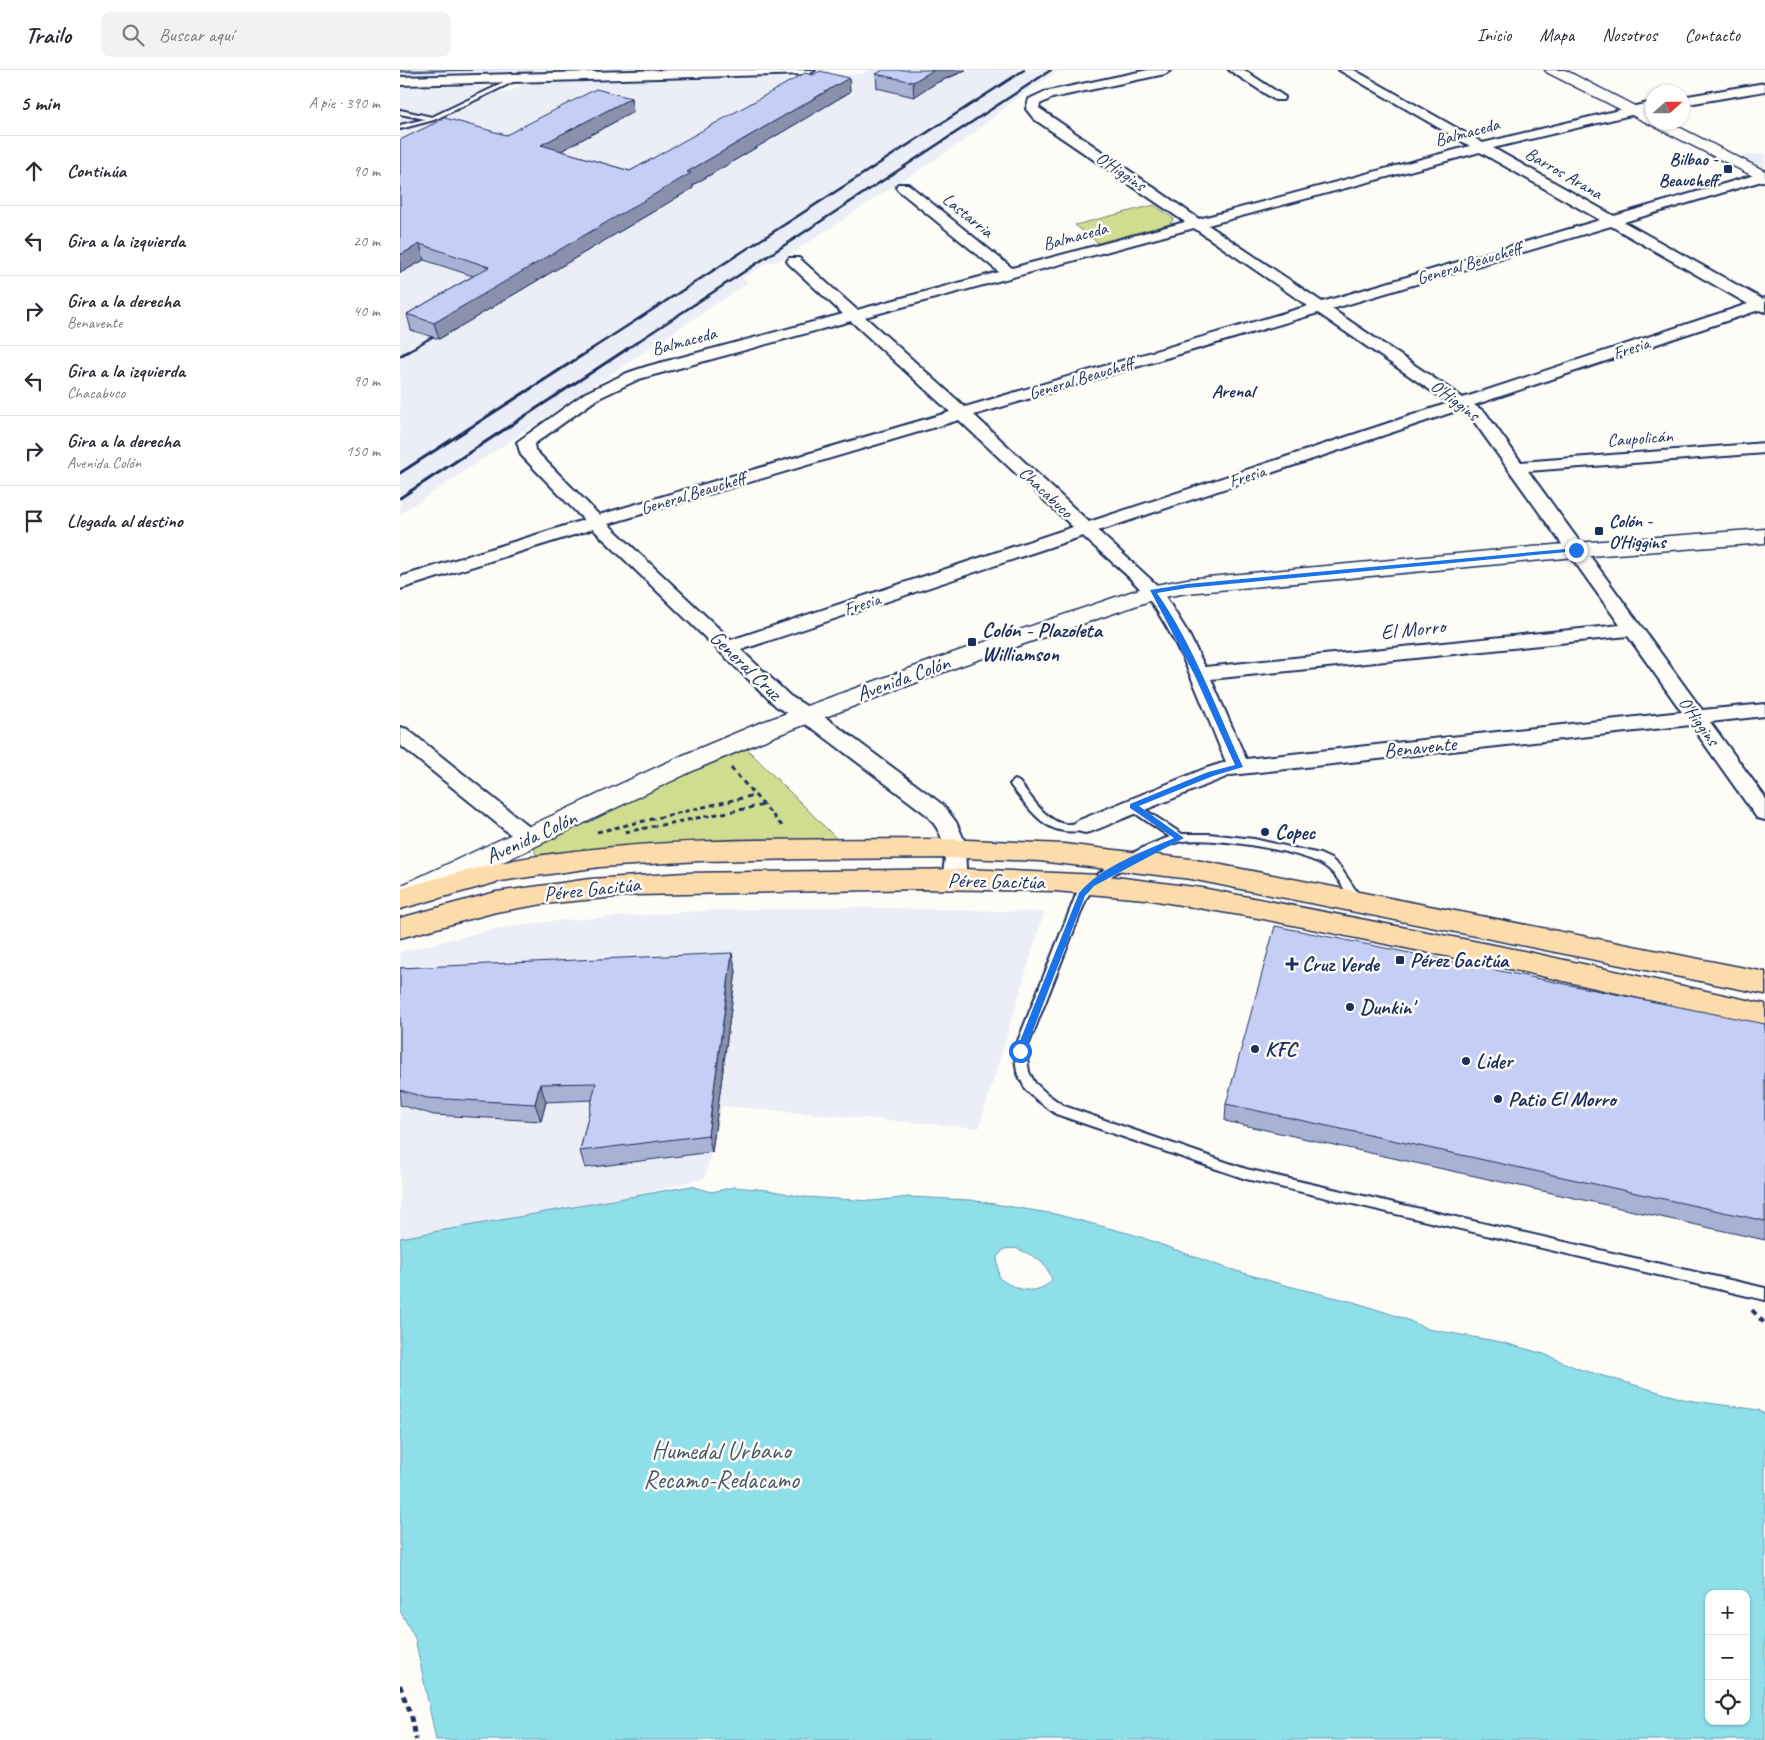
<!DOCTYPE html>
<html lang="es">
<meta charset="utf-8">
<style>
body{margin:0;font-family:Caveat,sans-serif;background:#f2f2f3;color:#2b2b33}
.controls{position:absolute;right:15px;bottom:15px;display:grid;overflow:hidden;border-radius:10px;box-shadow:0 1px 4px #0004}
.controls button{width:45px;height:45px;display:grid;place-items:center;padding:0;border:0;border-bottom:1px solid #e1e1e2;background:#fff;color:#2b2b33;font:25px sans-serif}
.compass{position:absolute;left:1245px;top:15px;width:45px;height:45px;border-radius:50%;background:#fff;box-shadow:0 1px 4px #0004;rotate:69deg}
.stop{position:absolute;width:15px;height:15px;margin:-11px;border:4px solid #1a73e8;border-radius:50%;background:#fff}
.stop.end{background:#1a73e8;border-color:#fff;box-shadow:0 1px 5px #0008}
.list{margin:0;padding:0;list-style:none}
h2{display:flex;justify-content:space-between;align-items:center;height:65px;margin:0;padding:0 20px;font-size:21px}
h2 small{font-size:16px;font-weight:400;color:#7c7c81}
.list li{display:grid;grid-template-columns:32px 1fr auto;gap:15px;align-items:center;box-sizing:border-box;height:70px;padding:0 20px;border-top:1px solid #e1e1e2}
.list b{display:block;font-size:19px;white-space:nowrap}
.list p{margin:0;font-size:16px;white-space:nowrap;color:#7c7c81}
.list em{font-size:16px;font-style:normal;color:#7c7c81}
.icon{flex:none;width:28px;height:28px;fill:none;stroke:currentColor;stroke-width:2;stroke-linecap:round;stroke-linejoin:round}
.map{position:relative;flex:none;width:1365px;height:1670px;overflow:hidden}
header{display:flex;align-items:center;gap:30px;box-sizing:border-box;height:70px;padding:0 25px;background:#fff;border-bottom:1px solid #e1e1e2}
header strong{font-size:24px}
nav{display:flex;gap:28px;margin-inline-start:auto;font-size:18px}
.search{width:350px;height:45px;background:#f2f2f3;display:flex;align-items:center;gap:12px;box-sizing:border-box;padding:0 18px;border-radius:10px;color:#7c7c81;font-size:19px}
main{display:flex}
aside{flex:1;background:#fff}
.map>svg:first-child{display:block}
.built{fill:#eceef7}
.green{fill:#d0dd90;stroke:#768677}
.water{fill:#8fdfeb;stroke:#6199b3;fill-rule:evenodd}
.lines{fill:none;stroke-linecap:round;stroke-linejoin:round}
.lane-casing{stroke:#1b2f5e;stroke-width:4}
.street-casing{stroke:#1b2f5e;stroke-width:4}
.secondary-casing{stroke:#1b2f5e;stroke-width:3}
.primary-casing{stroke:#1b2f5e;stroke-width:3}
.path-far1{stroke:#1b2f5e;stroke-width:3;stroke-dasharray:5 4;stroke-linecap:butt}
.path{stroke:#1b2f5e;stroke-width:4;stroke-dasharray:6 5;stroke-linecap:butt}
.lane{fill:#fdfcf7;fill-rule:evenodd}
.street{fill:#fdfcf7;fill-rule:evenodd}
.secondary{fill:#fdfcf7;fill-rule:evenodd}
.primary{fill:#fddcac;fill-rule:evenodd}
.rail-far1{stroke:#1b2f5e;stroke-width:2.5}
.rail{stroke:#1b2f5e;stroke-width:3}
.wall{fill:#a9b2d4;stroke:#1b2f5e}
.shaded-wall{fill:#8a91ac;stroke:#1b2f5e}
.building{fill:#c5cff6;stroke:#1b2f5e}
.route{fill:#1a73e8}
.poi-dot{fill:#1b2f5e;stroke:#fdfcf7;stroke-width:2}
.labels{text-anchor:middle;stroke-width:5;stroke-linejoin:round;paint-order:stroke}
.far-street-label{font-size:18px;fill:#1b2f5e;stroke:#fdfcf7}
.far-poi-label{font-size:18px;font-weight:bold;fill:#1b2f5e;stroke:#fdfcf7;text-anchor:end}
.far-neighbourhood-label{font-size:19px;font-weight:bold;fill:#1b2f5e;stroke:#fdfcf7}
.street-label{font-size:21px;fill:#1b2f5e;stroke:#fdfcf7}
.poi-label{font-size:21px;font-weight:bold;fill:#1b2f5e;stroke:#fdfcf7;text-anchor:start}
.near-park-label{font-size:25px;fill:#485a6a;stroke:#fdfcf7}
</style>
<header>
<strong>Trailo</strong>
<div class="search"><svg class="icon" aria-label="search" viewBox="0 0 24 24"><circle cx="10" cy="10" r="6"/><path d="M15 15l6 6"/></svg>Buscar aquí</div>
<nav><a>Inicio</a><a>Mapa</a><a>Nosotros</a><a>Contacto</a></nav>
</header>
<main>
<aside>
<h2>5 min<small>A pie · 390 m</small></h2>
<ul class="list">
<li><svg class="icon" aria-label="ahead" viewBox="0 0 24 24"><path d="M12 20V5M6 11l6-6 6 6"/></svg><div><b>Continúa</b></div><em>90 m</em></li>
<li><svg class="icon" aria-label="left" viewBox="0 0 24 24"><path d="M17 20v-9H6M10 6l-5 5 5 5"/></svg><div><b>Gira a la izquierda</b></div><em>20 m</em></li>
<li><svg class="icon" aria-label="right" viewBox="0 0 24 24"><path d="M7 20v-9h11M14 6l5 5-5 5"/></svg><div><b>Gira a la derecha</b><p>Benavente</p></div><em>40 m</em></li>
<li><svg class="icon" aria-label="left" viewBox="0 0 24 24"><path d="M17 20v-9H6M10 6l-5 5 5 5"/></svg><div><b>Gira a la izquierda</b><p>Chacabuco</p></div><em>90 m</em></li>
<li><svg class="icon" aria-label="right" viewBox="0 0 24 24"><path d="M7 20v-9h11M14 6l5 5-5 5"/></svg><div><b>Gira a la derecha</b><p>Avenida Colón</p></div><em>150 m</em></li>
<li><svg class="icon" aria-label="arrive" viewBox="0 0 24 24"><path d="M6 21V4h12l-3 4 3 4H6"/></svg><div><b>Llegada al destino</b></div></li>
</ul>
</aside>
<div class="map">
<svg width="1365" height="1670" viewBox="0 0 1365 1670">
<rect width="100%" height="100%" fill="#fdfcf7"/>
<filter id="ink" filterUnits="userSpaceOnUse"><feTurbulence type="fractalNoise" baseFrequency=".02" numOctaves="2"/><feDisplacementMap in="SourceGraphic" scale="10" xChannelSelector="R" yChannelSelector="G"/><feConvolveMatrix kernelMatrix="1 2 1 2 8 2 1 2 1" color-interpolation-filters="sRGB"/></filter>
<g filter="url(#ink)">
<!-- built -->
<path class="built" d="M0,0H201L0,5Z
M469,0H660L625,22L563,71L398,179L377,192H368L342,209L349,212L0,444V17L73,16L106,23L124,14L380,6L405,13L419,5L461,4Z
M1365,83V100L1339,87Z
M443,837L644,842L579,1058L322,1036L305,1108L154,1145L0,1168V882L94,859L153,851L300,841Z"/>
<!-- green -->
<path class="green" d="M754,135L774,149L770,154L698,173L675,155Z
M346,678L440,772L243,775L136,785L134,777L259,715Z"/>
<!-- water -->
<path class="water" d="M291,1116L312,1122L334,1117L368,1120L404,1127L472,1131L510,1127L570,1130L655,1144L735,1165L820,1196L884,1215L954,1232L1003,1248L1028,1259L1101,1272L1144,1284L1179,1299L1287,1330L1359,1340L1365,1344V1670H36L15,1568L0,1541V1168ZM615,1178C633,1185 646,1191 652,1210C637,1227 615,1220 599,1208L597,1187L604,1179ZM1309,1524H1346V1651H1309Z"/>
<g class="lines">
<!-- lane casing -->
<g class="lane-casing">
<path id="lane" d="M116,7L121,8L34,50L0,59V55L25,49L0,44V40L32,47Z
M615,710L619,712C631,726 645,751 665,754C673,755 681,751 689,753L690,756L689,759C648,770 634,744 611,716L610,714Z
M733,732L782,764H809L854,769L920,784L931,789L940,797L963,831L957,835L953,834C945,821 937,803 923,795C899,780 804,765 778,772C754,778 702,808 687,827L626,981L629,1002L635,1013L647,1024L664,1036L846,1099L1365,1218V1230L846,1109L656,1044L638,1031L626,1020L617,1002L614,981L676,825C690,803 745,775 770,767L729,739L728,736Z"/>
</g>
<!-- street casing -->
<g class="street-casing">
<path id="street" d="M271,0H415L409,4L0,15V7Z
M748,0H771L765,4L652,28L640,34L639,38L799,149L1070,76L939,0H954L1083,73L1252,32V40L1093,78L1214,146L1365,102V110L1224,152L1362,229L1365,228V242L1359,240L1074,335L1085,342L1121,392L1365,373V383L1128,401L1302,640L1365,634V646L1310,652L1365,727V750L1357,748L1291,655L831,705L693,761L685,763L677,761L674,756L677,751L804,699L826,692C804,640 781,571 747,527C730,505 703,485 683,466L341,580L390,626L429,650L543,735L556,752L565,772L566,799L565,810L562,816L554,818L546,816C541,807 544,798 545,788C545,770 539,759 527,745L415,660L376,636L193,459L0,519V507L184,450L121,385L117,372L185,323L227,303L248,296L443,244L389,194L387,191L389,188H399L457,240L599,202L498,120L496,117L498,114H508L612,198L785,152L634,49L626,39L629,29L644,22ZM1080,82L1200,150L922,232L808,155ZM1211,156L1348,234L1063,328L932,239ZM794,158L908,236L565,337L465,247ZM918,243L1049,333L689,452L574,345ZM451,251L550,342L199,445L135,380L134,374L197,329L239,309ZM1059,340L1073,350L1220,555L805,597L788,563L760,518L698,461ZM559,350L673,457L331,570L208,454ZM1228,566L1282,642L846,689L811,609Z
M829,0H844L885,27L883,30H875Z
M1365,13V21L1282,35V27Z
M0,657L7,659L137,763L140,768L137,773L129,776L121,773L0,675Z"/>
</g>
<!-- secondary casing -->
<g class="secondary-casing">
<path id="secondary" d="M1145,0H1165L1252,45V52H1269L1365,101V112L1148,3Z
M1365,459V473L1176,487L787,523L758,528L560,596L375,666L299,698L80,803L0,837V816L281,686L357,654L544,586L745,517L787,509L1176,473Z"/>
</g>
<!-- primary casing -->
<g class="primary-casing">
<path id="primary" d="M542,769L664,774L791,789L1365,902V924L791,809L639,791L565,788L404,789L300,791L200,797L101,811L0,839V819C50,804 100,791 151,784C280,766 412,770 542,769Z
M565,799L700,805L802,818L1119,880L1365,934V956L1119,901L858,848L745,829L655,821L520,819L237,825L143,834L96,842L0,868V848L96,822L190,809L285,803Z"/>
</g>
<!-- path-far1 -->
<path class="path-far1" d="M331,698L383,757
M197,762L355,725
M225,762L364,735"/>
<!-- path -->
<path class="path" d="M1352,1240L1365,1254
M0,1615L11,1645L16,1670"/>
<!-- lane -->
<use href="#lane" class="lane"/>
<!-- street -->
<use href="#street" class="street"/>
<!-- secondary -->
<use href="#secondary" class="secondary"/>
<!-- primary -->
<use href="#primary" class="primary"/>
<!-- rail-far1 -->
<path class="rail-far1" d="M10,280L32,267
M190,280L624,0
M225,280L651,0"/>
<!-- rail -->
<path class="rail" d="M0,286L12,279
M0,403L192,279
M0,428L227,279"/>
</g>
<!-- wall -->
<path class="wall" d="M0,0H72L0,2Z
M563,2L536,13L514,27L477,18L476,4Z
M413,5L449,8L450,22L293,115V118L39,269L11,260L7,244L73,206L24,190L0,203V70L106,65L231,28L233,42L161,81L230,101Z
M0,898L336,901L312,1082L185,1098L180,1081L192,1030L146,1032L141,1051L34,1045L0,1035Z
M1365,954V1170L825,1051L826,1034Z"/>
<!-- shaded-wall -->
<path class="shaded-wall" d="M534,0H566L536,13L514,27L513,12Z
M449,8L450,22L293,115V118L39,269L34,253L287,102Z
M231,28L233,42L144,90L141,75Z
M20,174L24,190L0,203V185Z
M332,883L336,901L312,1082L308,1065Z
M140,1014L146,1032L141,1051L135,1034Z"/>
<!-- building -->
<path class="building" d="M483,0H534L513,12L476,4Z
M420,1L449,8L287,102L291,103L34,253L7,244L89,197L20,174L0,185V70L45,48L106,65L196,19L231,28L141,75L230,101L405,3L413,5Z
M875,856L1365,954V1151L826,1034Z
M332,883L308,1065L180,1081L196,1013L140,1014L135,1034L27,1028L0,1020V898Z"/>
</g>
<!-- route -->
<path class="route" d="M1176,478L1178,481L787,518L757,523C793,574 817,640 843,697L813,706L739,736L784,768L694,816L685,826L625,981L623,983H617L616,981L679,823C702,796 742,782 774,768L730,738V734L808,702L835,695L794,604L750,520L787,514Z"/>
<!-- markers -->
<g class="poi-dot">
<rect x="1323" y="94" width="10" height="10" rx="2.5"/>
<rect x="1194" y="456" width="10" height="10" rx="2.5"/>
<rect x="567" y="567" width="10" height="10" rx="2.5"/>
<circle cx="865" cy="762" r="5"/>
<rect x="995" y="885" width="10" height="10" rx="2.5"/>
<path d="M889.5 886.5h5v5h5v5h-5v5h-5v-5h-5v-5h5z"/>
<circle cx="950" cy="937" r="5"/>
<circle cx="855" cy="979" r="5"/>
<circle cx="1066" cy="991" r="5"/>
<circle cx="1098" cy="1029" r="5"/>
</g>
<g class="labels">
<!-- far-street labels -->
<g class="far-street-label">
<text transform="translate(1067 62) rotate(-15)" y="6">Balmaceda</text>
<text transform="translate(721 101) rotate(34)" y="6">O'Higgins</text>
<text transform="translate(1164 103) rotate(30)" y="6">Barros Arana</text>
<text transform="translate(568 145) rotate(39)" y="6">Lastarria</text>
<text transform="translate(675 166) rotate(-15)" y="6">Balmaceda</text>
<text transform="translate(1069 193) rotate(-17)" y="6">General Beaucheff</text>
<text transform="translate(284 271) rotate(-15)" y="6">Balmaceda</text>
<text transform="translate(1231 278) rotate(-18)" y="6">Fresia</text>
<text transform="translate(681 308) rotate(-17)" y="6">General Beaucheff</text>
<text transform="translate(1055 330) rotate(37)" y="6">O'Higgins</text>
<text transform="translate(1240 368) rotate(-4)" y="6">Caupolicán</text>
<text transform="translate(847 406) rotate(-18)" y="6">Fresia</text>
<text transform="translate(646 422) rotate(43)" y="6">Chacabuco</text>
<text transform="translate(293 423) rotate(-17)" y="6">General Beaucheff</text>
<text transform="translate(462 534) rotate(-18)" y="6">Fresia</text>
<text transform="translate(1299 651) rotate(54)" y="6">O'Higgins</text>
</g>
<!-- far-poi labels -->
<g class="far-poi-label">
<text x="1318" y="95">Bilbao -<tspan x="1318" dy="21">Beaucheff</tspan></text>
<text x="1209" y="457" text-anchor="start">Colón -<tspan x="1209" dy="21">O'Higgins</tspan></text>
</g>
<!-- far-neighbourhood labels -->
<g class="far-neighbourhood-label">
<text x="833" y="327">Arenal</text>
</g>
<!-- street labels -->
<g class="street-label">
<text transform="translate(1013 559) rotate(-6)" y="7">El Morro</text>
<text transform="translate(346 595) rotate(44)" y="7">General Cruz</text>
<text transform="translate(503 608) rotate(-20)" y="7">Avenida Colón</text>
<text transform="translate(1020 677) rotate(-6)" y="7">Benavente</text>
<text transform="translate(131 767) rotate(-25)" y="7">Avenida Colón</text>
<text transform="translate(596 811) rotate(1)" y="7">Pérez Gacitúa</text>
<text transform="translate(192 819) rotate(-6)" y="7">Pérez Gacitúa</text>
</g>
<!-- poi labels -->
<g class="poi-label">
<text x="582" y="567">Colón - Plazoleta<tspan x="582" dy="24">Williamson</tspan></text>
<text x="875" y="769">Copec</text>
<text x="1010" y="897">Pérez Gacitúa</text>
<text x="902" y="901">Cruz Verde</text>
<text x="960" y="944">Dunkin'</text>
<text x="865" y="986">KFC</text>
<text x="1076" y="998">Lider</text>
<text x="1108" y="1036">Patio El Morro</text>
</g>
<!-- near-park labels -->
<g class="near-park-label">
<text x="321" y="1389">Humedal Urbano<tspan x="321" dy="29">Recamo-Redacamo</tspan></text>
</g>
</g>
</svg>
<div class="controls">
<button>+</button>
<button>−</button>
<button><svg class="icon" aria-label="locate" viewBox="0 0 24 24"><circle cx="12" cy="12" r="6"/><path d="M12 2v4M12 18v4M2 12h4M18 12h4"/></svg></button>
</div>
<svg class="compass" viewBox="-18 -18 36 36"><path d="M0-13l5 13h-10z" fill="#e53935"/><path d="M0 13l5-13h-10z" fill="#7c7c81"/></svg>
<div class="stop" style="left:620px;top:981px"></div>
<div class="stop end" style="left:1176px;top:480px"></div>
</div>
</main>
